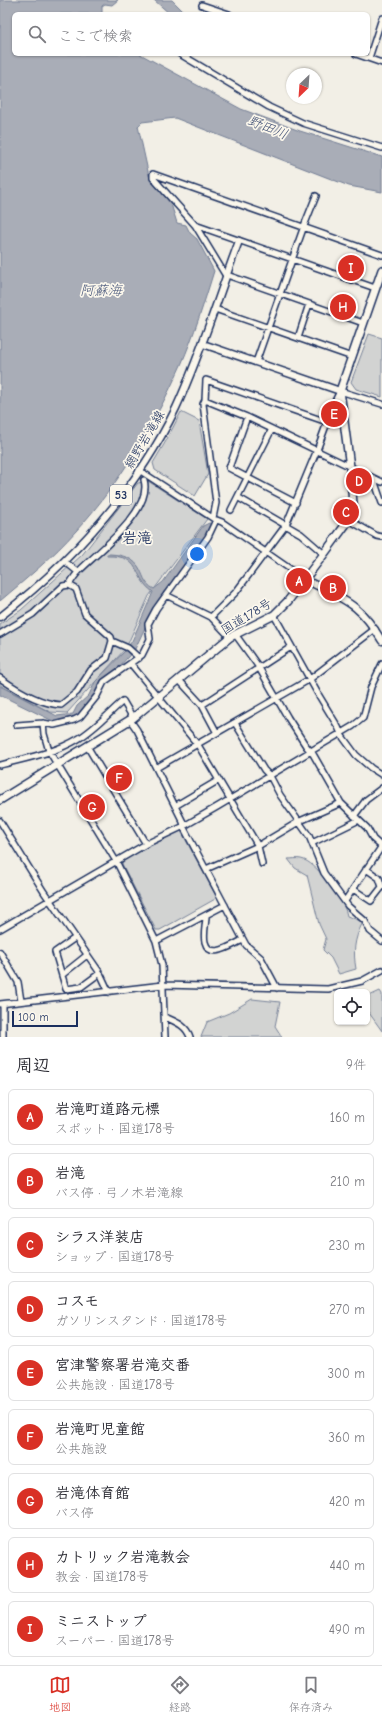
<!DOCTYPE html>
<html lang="ja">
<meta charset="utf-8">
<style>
body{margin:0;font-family:"Comic Neue","Klee One",sans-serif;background:#f2f2f3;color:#2b2b33}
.controls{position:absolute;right:12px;bottom:12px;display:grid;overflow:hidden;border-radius:6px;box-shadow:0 1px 3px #0004}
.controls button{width:36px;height:36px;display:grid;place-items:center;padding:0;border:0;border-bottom:1px solid #e1e1e2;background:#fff;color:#2b2b33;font:20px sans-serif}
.compass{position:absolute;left:286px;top:68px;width:36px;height:36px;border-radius:50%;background:#fff;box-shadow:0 1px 3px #0004;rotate:205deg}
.scale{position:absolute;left:12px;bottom:10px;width:66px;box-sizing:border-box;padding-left:4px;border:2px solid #1b2f5e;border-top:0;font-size:11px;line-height:14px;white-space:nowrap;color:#1b2f5e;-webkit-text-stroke:3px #fbf7ec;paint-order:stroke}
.you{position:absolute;left:197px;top:554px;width:14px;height:14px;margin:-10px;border:3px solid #fff;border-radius:50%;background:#1a73e8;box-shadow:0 0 0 6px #1a73e833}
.badge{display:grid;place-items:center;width:26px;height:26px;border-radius:50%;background:#d93025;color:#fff;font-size:13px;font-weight:700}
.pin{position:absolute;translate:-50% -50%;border:2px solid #fff;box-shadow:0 1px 4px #0006}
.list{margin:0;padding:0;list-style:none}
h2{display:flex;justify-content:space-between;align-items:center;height:52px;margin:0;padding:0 16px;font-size:17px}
h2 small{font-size:13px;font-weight:400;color:#7c7c81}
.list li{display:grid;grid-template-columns:26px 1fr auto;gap:12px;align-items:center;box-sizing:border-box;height:56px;margin:0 8px 8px;padding:0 8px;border:1px solid #e1e1e2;border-radius:6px}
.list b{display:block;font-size:15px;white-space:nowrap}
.list p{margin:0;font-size:13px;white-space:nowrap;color:#7c7c81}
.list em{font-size:13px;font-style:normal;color:#7c7c81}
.icon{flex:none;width:22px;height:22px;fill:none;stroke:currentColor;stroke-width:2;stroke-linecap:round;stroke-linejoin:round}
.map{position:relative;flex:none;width:382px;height:1037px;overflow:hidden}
.search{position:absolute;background:#fff;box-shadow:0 1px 3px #0004;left:12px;right:12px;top:12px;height:44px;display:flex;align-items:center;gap:10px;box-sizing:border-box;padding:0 14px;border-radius:6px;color:#7c7c81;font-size:15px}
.sheet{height:628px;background:#fff}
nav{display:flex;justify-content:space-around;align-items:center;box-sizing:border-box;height:56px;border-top:1px solid #e1e1e2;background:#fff;font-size:11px;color:#7c7c81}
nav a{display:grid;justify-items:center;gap:2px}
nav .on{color:#d93025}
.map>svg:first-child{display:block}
.green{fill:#d2d3d2;stroke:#768198}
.water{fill:#a9adb7;stroke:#707b93}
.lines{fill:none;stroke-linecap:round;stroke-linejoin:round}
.minor-casing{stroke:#1b2f5e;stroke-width:8}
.major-casing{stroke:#1b2f5e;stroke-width:9}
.highway-casing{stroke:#1b2f5e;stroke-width:10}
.minor{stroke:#fbf7ec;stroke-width:5}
.major{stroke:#fbf7ec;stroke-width:6}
.highway{stroke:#fbf7ec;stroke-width:7}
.labels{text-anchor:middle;stroke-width:3.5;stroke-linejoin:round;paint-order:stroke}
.shield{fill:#fbf7ec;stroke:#5e6b89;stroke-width:1}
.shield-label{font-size:12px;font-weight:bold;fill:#1b2f5e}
.street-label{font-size:13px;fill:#1b2f5e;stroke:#fbf7ec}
.water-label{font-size:14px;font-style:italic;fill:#465579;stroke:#fbf7ec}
.quarter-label{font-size:15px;font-weight:bold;fill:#1b2f5e;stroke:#fbf7ec}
</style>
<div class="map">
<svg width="382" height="1037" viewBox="0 0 382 1037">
<rect width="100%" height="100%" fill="#f2efe6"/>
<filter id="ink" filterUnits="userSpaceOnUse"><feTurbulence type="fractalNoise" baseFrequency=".025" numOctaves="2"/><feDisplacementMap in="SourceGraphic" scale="8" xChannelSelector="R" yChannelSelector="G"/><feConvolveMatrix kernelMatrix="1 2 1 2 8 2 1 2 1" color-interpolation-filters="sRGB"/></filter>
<g filter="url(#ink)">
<!-- green -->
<path class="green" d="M369,334L382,338V397L356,389L351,382Z
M181,412L199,421L208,474L195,496L155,470L153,463L166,441Z
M148,481L207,519L149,596L126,648L67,713L50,712L0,685V624L21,610L82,555L138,483Z
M181,831L217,898L160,930H156L122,864L124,859Z
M288,859C292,859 297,858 301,859C316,861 345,901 347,916L361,921L362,924C354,940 353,952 356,969L339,974L331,958L323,950L326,939L319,924L307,875L295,868Z
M380,991L382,994V1031L367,1010V997Z
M252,999L280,1002L275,1026L282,1037H201L207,1022L229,1013Z"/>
<!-- water -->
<path class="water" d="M0,0H118L112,5L105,4L102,6V14H14V54H140L241,109L300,131L382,157V192L349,186L175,118L142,122L138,126L149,176L171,204L177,223L186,225L190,233L197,239L214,271C204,303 194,335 181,365C154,425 120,483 76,531C53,557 26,579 0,601Z
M154,0H172L186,14H170Z
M209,523L212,524L206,535L158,600L135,649L119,667L101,680L96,693L78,716L55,722L0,695V686L57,716L73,714L77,706L89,695L95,682L125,651L132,641L153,592C132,577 142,555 107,556V554C117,554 131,556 138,566C144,575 143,583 154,589L163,582L203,526Z"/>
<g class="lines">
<!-- minor casing -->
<g class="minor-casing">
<path id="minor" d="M202,5L229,14
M180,54L269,107L303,123L382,148
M356,54L382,63
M369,58L382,18
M195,225L375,288
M227,275L363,323
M226,276L195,225L153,178V174L382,255
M215,309L352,357
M298,338L309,304
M256,362L304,226L316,196
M205,400L203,404L216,503L213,518
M247,417L229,468L296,503
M327,422L206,380L205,400L247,417L382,482
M139,470L214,519L222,522L306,580
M374,480L382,503
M239,498L301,534L324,554
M231,510L272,429
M349,520L377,536L382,537
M68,564L78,572
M69,585C72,580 75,575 80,570C99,551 153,510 144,480
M166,595L211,617L230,637
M274,615L318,694L338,727L342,736L356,755L371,768L382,775
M211,617L236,592L286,525L317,450L335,401L340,391L382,404
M0,634L33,614L63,586L69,585L76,589L85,614L111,637L112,641L107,658L91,670L77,692L61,705C40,704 17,690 0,678
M235,634L258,666L288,718L306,746L313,754L341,803L367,828L373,839L382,847
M112,641L128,648L139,658
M131,664L198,745L258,846L262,864
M179,680L202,705L217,733
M202,705L291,647
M130,720L137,730L183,822L185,830L246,945L261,958L277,988
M235,723L264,770L270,776L280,795L309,836L324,873L348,906L365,921L370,931L382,941
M17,725L43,723
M87,746L146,844
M0,765C26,758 55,753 78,739C95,729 109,713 123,701L133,718
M156,768L310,679L375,629
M175,806L219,780
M354,816L366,800L382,788
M0,821L44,892L100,973L109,992
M312,843L359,820
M206,869L258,846L300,821L341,803
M353,889L371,901L382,887L379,878L366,869
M345,901L382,846
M206,916C206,924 203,934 205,942C210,961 233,944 243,940
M0,929L146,844L184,826L217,807L353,726L363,718L371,687L382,664
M75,938L55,952L66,989L81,987L100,973
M156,941L225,905
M0,952L18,982L21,1001
M62,975L87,955
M0,1004L163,985L328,989L362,981L382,970
M3,1004V1037
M165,1017C176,1022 186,1025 190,1037
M165,1037L162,965L156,941L116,861L49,751L44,734L43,723L54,725L74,720L80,717L97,696L104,682L142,655L150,639L148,624L156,609L208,537L216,520"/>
</g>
<!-- major casing -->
<g class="major-casing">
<path id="major" d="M203,344L340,391
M306,580C344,600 359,602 382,641
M0,617C72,561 136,491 176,408C201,354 218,297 239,241"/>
</g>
<!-- highway casing -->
<g class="highway-casing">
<path id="highway" d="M0,800L133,718L230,637L274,615L288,601L324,554L349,520L352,512L353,504L350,467L340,391L382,270"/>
</g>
<!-- minor -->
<use href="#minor" class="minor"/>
<!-- major -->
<use href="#major" class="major"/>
<!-- highway -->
<use href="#highway" class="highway"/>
</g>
</g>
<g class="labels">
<!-- shield labels -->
<rect class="shield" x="110" y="485" width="22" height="20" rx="3"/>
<g class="shield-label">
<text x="121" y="499">53</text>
</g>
<!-- street labels -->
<g class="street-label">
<text transform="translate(144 439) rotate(-59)" y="5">網野岩滝線</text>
<text transform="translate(246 616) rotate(-31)" y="5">国道178号</text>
</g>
<!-- water labels -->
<g class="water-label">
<text transform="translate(268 127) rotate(22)" y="5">野田川</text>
<text x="101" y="295">阿蘇海</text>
</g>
<!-- quarter labels -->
<g class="quarter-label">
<text x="137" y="543">岩滝</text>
</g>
</g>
</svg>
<div class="controls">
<button><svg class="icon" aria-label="locate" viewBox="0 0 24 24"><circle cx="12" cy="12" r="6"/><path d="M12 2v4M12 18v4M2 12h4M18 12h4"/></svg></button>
</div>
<svg class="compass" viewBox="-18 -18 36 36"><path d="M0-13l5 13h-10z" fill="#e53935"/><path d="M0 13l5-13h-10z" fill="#7c7c81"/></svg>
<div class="scale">100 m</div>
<div class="you"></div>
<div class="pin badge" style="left:299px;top:581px">A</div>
<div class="pin badge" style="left:333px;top:588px">B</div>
<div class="pin badge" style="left:346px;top:512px">C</div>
<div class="pin badge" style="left:359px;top:481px">D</div>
<div class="pin badge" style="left:334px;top:414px">E</div>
<div class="pin badge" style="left:119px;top:778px">F</div>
<div class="pin badge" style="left:92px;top:807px">G</div>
<div class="pin badge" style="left:343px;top:307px">H</div>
<div class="pin badge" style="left:351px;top:268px">I</div>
<div class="search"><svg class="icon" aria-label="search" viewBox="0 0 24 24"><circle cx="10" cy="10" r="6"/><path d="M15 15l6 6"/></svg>ここで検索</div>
</div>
<section class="sheet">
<h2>周辺<small>9件</small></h2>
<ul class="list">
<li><span class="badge">A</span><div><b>岩滝町道路元標</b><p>スポット · 国道178号</p></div><em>160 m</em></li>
<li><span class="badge">B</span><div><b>岩滝</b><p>バス停 · 弓ノ木岩滝線</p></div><em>210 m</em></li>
<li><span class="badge">C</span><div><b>シラス洋装店</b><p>ショップ · 国道178号</p></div><em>230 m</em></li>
<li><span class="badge">D</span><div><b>コスモ</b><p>ガソリンスタンド · 国道178号</p></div><em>270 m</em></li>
<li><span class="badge">E</span><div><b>宮津警察署岩滝交番</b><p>公共施設 · 国道178号</p></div><em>300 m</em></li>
<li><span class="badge">F</span><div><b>岩滝町児童館</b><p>公共施設</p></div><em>360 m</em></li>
<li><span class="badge">G</span><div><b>岩滝体育館</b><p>バス停</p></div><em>420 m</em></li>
<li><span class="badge">H</span><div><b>カトリック岩滝教会</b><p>教会 · 国道178号</p></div><em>440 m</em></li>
<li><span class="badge">I</span><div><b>ミニストップ</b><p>スーパー · 国道178号</p></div><em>490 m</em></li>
</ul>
</section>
<nav>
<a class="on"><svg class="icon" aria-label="map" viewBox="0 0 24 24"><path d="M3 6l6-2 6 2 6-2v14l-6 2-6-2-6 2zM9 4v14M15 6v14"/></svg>地図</a>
<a><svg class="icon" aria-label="directions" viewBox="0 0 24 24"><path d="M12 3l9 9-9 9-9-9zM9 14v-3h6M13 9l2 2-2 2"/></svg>経路</a>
<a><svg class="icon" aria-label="saved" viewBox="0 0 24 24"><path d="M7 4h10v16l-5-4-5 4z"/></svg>保存済み</a>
</nav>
